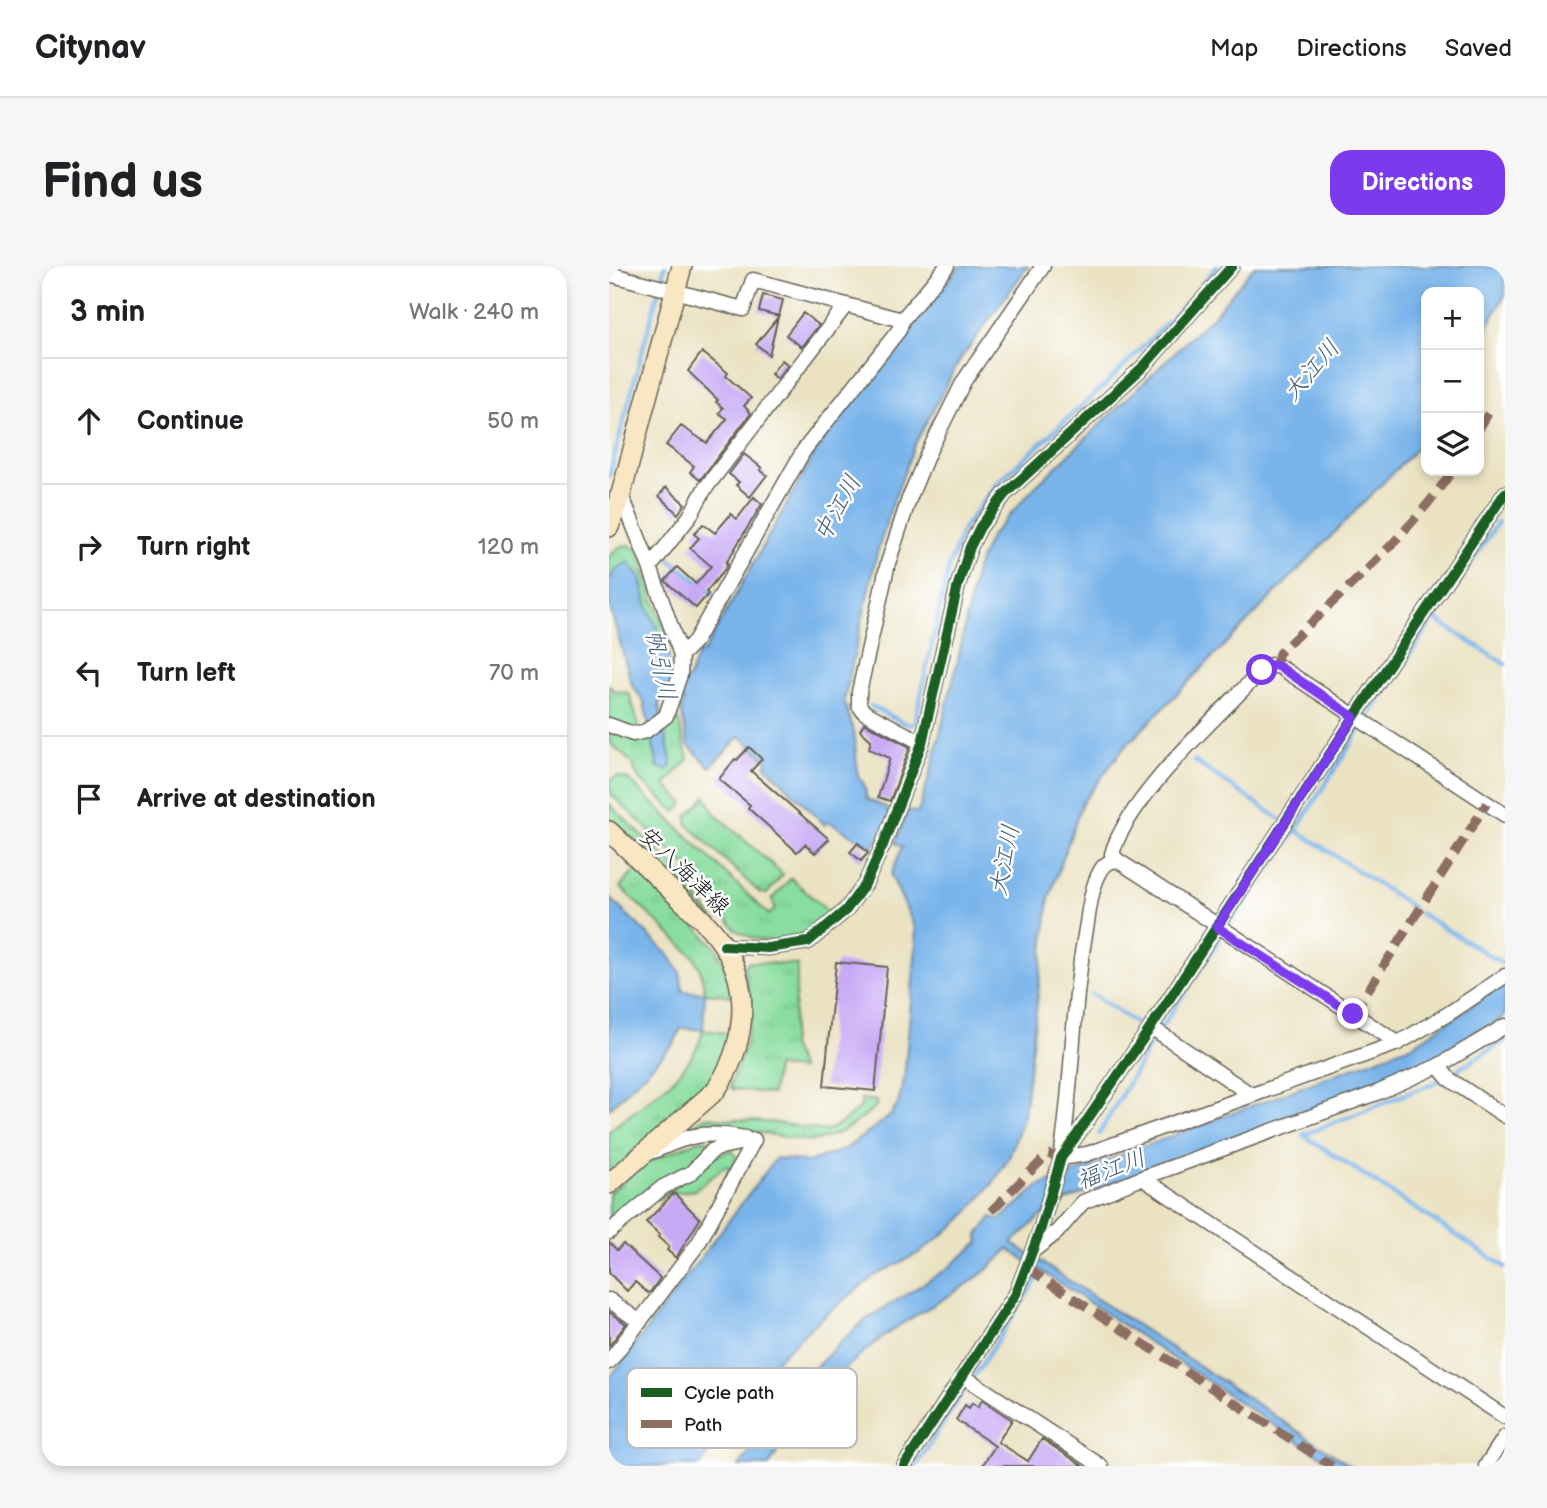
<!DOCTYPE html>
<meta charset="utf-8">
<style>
body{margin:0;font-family:"Balsamiq Sans","Klee One",sans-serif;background:#f6f6f6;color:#202124}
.controls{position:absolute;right:21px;top:21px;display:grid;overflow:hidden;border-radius:14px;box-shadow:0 4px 10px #0003}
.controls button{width:63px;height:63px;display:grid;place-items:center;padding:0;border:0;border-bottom:2px solid #e0e0e0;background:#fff;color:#202124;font:35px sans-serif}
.stop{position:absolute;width:21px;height:21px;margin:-16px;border:5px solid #7c3aed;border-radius:50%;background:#fff}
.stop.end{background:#7c3aed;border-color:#fff;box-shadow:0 2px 7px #0008}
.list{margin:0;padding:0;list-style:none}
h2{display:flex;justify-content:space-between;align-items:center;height:91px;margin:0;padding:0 28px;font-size:30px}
h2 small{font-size:23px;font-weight:400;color:#757577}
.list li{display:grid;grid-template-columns:46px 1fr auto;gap:21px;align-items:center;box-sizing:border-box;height:126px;padding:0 28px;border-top:2px solid #e0e0e0}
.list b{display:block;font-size:26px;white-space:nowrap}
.list em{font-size:23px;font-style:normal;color:#757577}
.icon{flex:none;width:38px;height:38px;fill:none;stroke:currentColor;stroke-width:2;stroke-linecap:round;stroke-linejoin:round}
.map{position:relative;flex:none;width:896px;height:1200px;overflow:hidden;border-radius:21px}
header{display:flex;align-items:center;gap:42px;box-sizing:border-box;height:98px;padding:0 35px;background:#fff;border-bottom:2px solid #e0e0e0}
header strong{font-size:33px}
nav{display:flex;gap:38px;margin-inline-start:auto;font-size:24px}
.intro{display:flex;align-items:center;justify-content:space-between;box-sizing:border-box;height:168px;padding:0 42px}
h1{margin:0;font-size:49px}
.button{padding:18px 32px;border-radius:21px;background:#7c3aed;color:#fff;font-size:24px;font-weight:700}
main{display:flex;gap:42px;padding:0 42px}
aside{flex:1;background:#fff;border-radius:21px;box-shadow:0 4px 10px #0003}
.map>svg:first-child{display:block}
.grass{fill:url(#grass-tufts);stroke:#527c5e;stroke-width:2}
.water{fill:#78b4ea;stroke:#4a6883;stroke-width:2}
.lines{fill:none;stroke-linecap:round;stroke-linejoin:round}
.stream{stroke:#78b4ea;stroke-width:4.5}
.building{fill:#c8a9f5}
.street-casing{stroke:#646156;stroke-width:17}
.secondary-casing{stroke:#646156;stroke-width:22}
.street{stroke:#fff;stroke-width:14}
.secondary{stroke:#f9e7c3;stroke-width:19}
.quiet{stroke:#8d6e63;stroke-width:9;stroke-dasharray:18 9;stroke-linecap:butt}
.cycleway-casing{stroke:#fff;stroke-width:15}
.cycleway{stroke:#1b5e20;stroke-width:10}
.route{stroke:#7c3aed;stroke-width:9}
.labels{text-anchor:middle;stroke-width:5;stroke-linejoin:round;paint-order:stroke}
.street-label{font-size:23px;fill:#1c1c1c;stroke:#fff}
.water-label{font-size:24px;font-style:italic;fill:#456079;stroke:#fff}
.key{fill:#fff;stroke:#bbb;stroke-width:2}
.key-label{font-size:19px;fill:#1c1c1c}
</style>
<header>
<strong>Citynav</strong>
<nav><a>Map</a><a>Directions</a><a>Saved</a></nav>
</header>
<div class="intro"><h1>Find us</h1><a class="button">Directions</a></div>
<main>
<aside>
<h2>3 min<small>Walk · 240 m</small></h2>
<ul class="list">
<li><svg class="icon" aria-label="ahead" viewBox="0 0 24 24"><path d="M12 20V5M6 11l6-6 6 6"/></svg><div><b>Continue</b></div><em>50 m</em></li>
<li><svg class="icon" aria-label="right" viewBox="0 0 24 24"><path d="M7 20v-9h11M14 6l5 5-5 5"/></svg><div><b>Turn right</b></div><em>120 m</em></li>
<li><svg class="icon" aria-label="left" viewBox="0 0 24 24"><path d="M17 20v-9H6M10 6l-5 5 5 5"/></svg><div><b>Turn left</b></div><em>70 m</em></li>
<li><svg class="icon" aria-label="arrive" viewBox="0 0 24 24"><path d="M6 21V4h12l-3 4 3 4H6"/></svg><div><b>Arrive at destination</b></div></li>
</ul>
</aside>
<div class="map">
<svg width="896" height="1200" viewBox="0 0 896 1200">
<defs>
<pattern id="grass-tufts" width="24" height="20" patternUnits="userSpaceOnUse" patternTransform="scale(1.75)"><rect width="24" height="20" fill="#89dd9f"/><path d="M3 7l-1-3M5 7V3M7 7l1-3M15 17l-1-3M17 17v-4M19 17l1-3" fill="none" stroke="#76bd88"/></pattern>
</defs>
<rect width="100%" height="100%" fill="#fff"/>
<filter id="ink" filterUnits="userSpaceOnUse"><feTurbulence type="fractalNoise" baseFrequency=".0143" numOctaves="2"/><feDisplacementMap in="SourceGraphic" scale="14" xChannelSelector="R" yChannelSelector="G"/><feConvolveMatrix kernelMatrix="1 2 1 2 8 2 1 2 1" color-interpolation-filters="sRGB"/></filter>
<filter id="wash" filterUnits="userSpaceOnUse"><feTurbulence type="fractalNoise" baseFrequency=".00686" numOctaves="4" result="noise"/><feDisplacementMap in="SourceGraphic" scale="28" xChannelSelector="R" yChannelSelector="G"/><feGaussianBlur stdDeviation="1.57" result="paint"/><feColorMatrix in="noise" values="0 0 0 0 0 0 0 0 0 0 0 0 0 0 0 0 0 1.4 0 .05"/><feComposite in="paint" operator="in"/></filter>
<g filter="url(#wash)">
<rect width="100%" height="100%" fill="#ebe2c2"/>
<!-- grass -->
<path class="grass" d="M21,279L29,284L51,352L60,370L52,372L39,342L32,312L5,305L0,316V290L12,280Z
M0,419L6,425L20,427L30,459L25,464L0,454Z
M69,453L79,493L56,519L75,537L67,546L29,512L23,497L0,476V462L24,473L42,470L49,501L63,499L54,460Z
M8,510L20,514L160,649L166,643L163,633L182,612L219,646L243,626L245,628C235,637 205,668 195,672C176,678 142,676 126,663L80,603L2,528L0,515Z
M97,530L105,547L174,608L158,628L151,627L78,558V551Z
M0,538L66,601L111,661L75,623L0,554Z
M29,602L106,680L115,698L124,730L96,727L91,703L85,691L11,621Z
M140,696L189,699L182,780L192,803L167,801L163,828L123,823L121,819C140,775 149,748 134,701Z
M94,764L124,768L104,816L0,908V865C33,838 84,809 94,764Z
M252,833L268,835L267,841C247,857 228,873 201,875L102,859L74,866L95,851L169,857L217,865L230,859L252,841Z
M91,874L120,875L0,962V927L38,896Z
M123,884L128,892L115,919L120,901L117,900L86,924L64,927L47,934L105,890Z"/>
<!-- water -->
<path class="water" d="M351,0H419L350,95L305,180L282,242L268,287L235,435L245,467L249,510L255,518L258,533L278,542V546L283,548L272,575L267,574L264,582L219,555L216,559L156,499L159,496L131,470L101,501L79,479L72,444L75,434L68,429L73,413L79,414L90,386L94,387L222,159Z
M645,0H896V29L870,76V26H817V166L808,182L515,482L473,537L440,632L415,849L400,892L384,917L352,954L312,986L265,1010L209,1055L167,1095L91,1200H0V1113L167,892L199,896L236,883L281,850L289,838L295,814L307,680L306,662L282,609L293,581L286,577L299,544L309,547L324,497L350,389L367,303L381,271L425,222L606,48Z
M19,296L32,312L39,342L60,388V411L65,412L63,423L56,420L50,439L63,499L57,504L49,501L35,436L23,419L0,338V316L5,305Z
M0,631L59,688L71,706L74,725L96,727L94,764L72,762L65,778L0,843Z
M896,718V750L823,795L687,849L458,934L431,951L403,977L742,1200H727L399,983C372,1015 334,1032 299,1054C245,1087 191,1144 160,1200H130L197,1111L232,1076L256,1054L338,1003L370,976L369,969L383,951L390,954L430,920L804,779Z"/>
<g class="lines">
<!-- stream -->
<path class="stream" d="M0,210L56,0
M58,291L104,328
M826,353L896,398
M262,440L295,457L303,458L306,456L340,300L354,263L388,217L498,117L585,29L608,0
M759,452L889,256
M585,495L671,553
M680,559L803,641
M811,647L896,699
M620,660L687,564L752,462
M483,728L534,762
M841,808L896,775
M490,868L546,771L612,672
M694,869L896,1001
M694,869L830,815
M366,1109L429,1011
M307,1200L357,1121"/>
</g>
<g id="blocks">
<!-- building -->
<path class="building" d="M154,29L174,34L170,50L150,45Z
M194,47L210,59L193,81L177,69Z
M169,51L160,89L147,78Z
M93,86L119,107L117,110L142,132L135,140L142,147L91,214L81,206L85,200L57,179L72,160L98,177L118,153L110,147L114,142L107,136L109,134L79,105Z
M173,94L179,99L168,113L162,108Z
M135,188L153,202L151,204L158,209L141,231L127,219L130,216L120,208Z
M57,221L76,238L69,248L50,230Z
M145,231L153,238L117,297L119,298L116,303L97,326L99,328L87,342L56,315L68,301L87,318L102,300L81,282L90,272L85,268L94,258L106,267L122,248L128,253Z
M255,457L301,481L281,535L269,531L281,492L260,483L262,474L251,464Z
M140,481L153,493L142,505L220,573L206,587L196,578L188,586L139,542L141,539L110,513L126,493L128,494Z
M249,577L259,587L252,595L241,586Z
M227,696L278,701L266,825L215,820Z
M65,927L91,953L67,992L58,984L60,981L49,971L51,969L37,956Z
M0,976L8,984L14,978L51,1012L42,1025L39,1027L26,1016L18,1025L0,1007Z
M0,1046L17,1058L0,1080Z
M373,1134L403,1154L389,1176L419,1195L433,1173L474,1200H373L386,1180L347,1154L356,1139L360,1142L363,1137L369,1141Z"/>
</g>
</g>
<g filter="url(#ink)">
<use href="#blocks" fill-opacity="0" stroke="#646156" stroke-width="2"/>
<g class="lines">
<!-- street casing -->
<g class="street-casing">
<path id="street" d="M0,8L134,43L144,14L293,54
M41,301L81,250L95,224L237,39
M72,389L86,375L195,184L290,64L293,54L338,0
M0,459L24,468L37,465L57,450L71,409L72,389L41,301L12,228L8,230
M313,477L255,446L250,439V426L279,297L300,233L319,187L355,115L434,0
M508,594L503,588C518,532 611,448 653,404L662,399L671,401L896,549
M115,680L159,682L199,676L237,644L256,618L274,579L313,477L349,319L361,281L371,261L396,228L535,100L623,0
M542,761L641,828
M789,777L508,594C500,595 495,598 491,606C482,622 480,645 477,663C463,738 464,816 452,892L478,888L789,777L839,748L896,710
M829,800L840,813L896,850
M45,885C82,868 96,865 136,872
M533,912L896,1151
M0,966L54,921L82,907L103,885L112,881L145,874
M425,984L448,966L474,936L533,912L770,826L829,800L896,760
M0,1034L31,1056
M0,1096L89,978L145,874
M354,1110L492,1200
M295,1200L407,1028L432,962L452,892L542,761L745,451L896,227
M877,1200L896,1171"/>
</g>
<!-- secondary casing -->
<g class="secondary-casing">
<path id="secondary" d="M0,261L12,228L73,0
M0,565C22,586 44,607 66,628C83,644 101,659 114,679C144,724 136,782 106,825L0,918"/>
</g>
<!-- street -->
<use href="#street" class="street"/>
<!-- secondary -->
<use href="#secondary" class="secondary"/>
<!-- quiet -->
<path class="quiet" d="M870,163L883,141
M666,400L670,387C730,329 796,274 843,205
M744,748L878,537
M382,945L439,888L452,892
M418,1002L723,1200"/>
<!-- cycleway casing -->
<g class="cycleway-casing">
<path id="cycleway" d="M115,680L159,682L199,676L237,644L256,618L274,579L313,477L349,319L361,281L371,261L396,228L535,100L623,0
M295,1200L407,1028L432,962L452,892L542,761L745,451L896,227"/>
</g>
<!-- cycleway -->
<use href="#cycleway" class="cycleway"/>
</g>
</g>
<g class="lines" filter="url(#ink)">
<!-- route -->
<path class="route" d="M653,404L662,399L671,401L745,451L608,661L744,748"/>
</g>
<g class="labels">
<!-- street labels -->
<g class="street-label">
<text transform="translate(76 605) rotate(44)" y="8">安八海津線</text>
</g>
<!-- water labels -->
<g class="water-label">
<text transform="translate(702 104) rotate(-49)" y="8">大江川</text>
<text transform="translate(228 242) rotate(-61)" y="8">中江川</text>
<text transform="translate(52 399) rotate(78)" y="8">帆引川</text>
<text transform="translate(395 594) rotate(-79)" y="8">大江川</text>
<text transform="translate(502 903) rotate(-21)" y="8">福江川</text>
</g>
</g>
<!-- legend -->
<rect x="18" y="1102" width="230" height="80" rx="10" class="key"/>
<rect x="32" y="1122" width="31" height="9" fill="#1b5e20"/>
<rect x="32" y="1154" width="31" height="8" fill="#8d6e63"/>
<g class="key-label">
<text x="75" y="1133">Cycle path</text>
<text x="75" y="1165">Path</text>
</g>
</svg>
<div class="controls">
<button>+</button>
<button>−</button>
<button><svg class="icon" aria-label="layers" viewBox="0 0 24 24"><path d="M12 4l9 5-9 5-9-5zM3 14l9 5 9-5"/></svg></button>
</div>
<div class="stop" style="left:653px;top:404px"></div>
<div class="stop end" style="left:744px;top:748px"></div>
</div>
</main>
